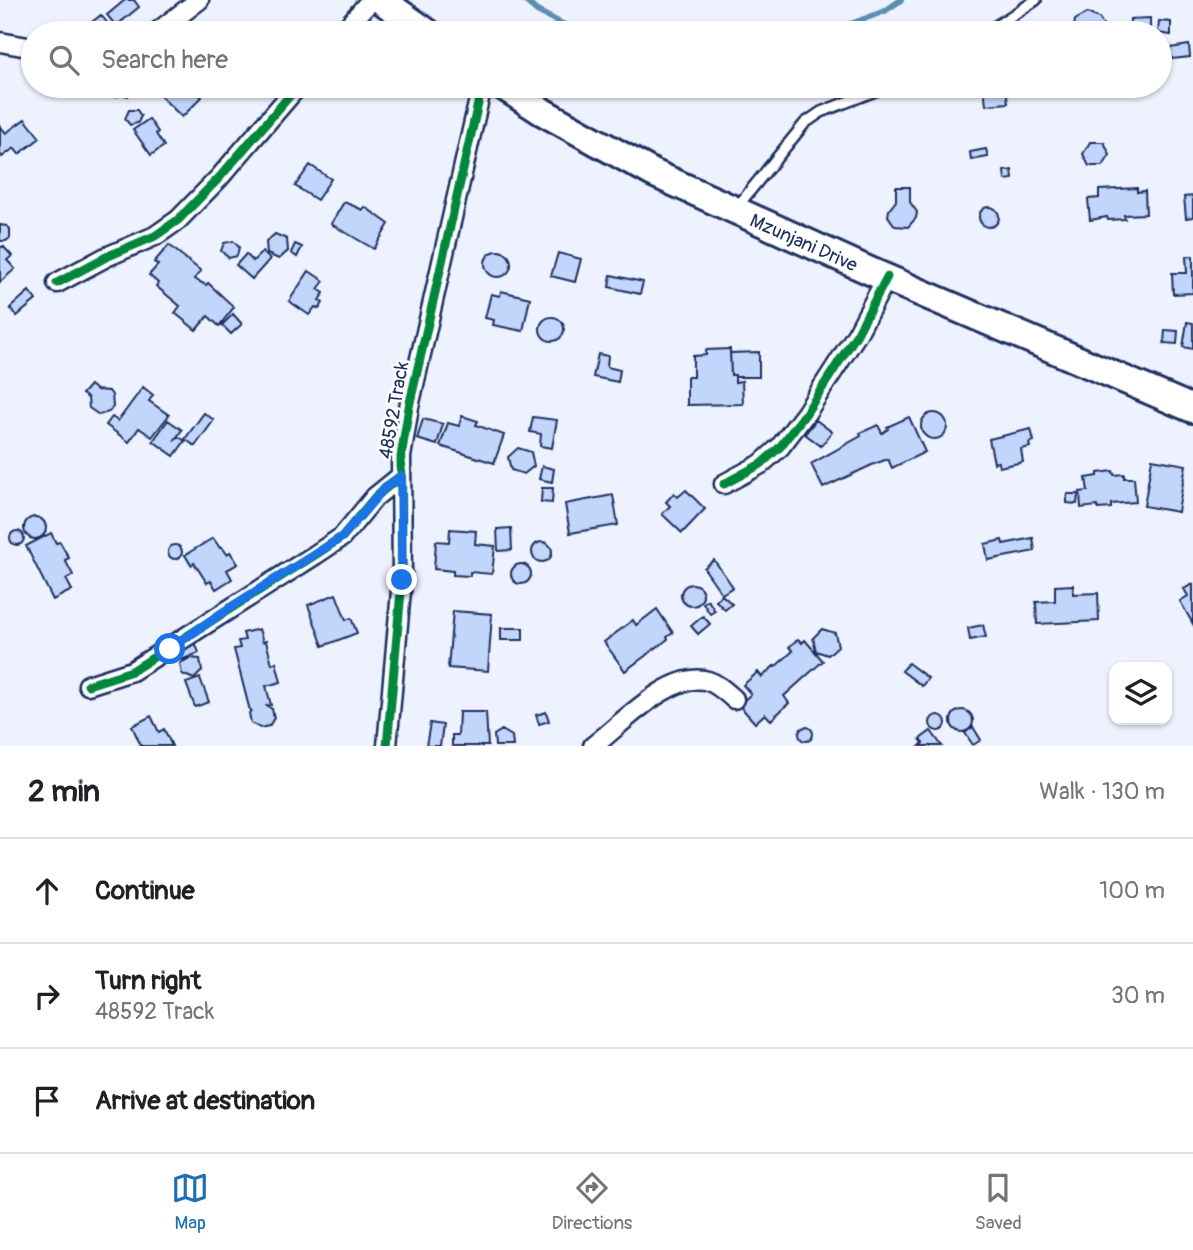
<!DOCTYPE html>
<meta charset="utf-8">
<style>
body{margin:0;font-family:Pangolin,sans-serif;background:#f6f6f6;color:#202124}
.controls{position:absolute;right:21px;bottom:21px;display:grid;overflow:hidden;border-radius:14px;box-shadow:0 2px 5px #0004}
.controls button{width:63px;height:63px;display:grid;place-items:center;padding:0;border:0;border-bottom:2px solid #e0e0e0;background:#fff;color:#202124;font:35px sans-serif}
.stop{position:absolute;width:21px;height:21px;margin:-16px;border:5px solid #1a73e8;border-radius:50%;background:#fff}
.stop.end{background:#1a73e8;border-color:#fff;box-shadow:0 2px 7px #0008}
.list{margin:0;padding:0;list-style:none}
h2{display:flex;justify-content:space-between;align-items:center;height:91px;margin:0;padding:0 28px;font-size:30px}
h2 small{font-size:23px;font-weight:400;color:#757577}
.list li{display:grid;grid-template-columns:46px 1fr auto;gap:21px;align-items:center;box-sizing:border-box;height:105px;padding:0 28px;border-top:2px solid #e0e0e0}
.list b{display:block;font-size:26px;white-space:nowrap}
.list p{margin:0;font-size:23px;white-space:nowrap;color:#757577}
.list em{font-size:23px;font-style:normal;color:#757577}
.icon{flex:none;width:38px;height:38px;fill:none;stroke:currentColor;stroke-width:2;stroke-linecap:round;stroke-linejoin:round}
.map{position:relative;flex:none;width:1193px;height:746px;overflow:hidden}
.search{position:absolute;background:#fff;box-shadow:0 2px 5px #0004;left:21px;right:21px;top:21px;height:77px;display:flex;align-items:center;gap:18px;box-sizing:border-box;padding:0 24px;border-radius:38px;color:#757577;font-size:26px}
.sheet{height:406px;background:#fff}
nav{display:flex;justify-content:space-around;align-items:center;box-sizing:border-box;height:98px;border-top:2px solid #e0e0e0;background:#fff;font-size:19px;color:#757577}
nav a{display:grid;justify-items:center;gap:4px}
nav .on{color:#1f6fb2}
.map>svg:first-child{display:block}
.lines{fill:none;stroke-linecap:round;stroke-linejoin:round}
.stream{stroke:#5b8eb0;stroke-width:6}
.building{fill:#c2d5fb;stroke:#1b2f5e;stroke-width:2}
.lane-casing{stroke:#1b2f5e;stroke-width:14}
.street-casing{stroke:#1b2f5e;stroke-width:23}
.secondary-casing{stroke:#1b2f5e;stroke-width:32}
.lane{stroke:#fff;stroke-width:9}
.street{stroke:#fff;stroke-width:18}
.secondary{stroke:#fff;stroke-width:26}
.cycleway-casing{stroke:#fff;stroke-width:13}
.cycleway{stroke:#00873e;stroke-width:9}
.route{stroke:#1a73e8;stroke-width:9}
.labels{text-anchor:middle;stroke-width:5;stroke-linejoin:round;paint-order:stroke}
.street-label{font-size:19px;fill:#1b2f5e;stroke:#fff}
</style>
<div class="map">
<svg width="1193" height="746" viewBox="0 0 1193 746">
<rect width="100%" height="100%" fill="#edf2fe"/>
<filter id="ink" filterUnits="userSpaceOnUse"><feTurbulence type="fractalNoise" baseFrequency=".0143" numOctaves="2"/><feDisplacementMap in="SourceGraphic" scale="14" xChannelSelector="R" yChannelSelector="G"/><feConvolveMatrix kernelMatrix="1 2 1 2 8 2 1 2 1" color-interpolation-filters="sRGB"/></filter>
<g filter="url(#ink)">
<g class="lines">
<!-- stream -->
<path class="stream" d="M524,0L537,11L580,33
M827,33L885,11L901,0
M699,86L728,92L753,86"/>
</g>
<!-- building -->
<path class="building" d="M125,0H134L139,7L116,26L107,15Z
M1087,13L1099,18L1103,24V33H1073L1075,20Z
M101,15L109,25L99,32L92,22Z
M1150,18V33H1130V19Z
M1159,21L1171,22V35L1158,33Z
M1189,45L1190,57L1172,59L1170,48Z
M102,86H131L128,96L122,94L115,97L105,94Z
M150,86H196L199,89L196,92L202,97L182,117Z
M984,86H1006L1008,103L986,105Z
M1033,86H1063L1064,93L1036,96L1035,87Z
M129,110H137L141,116L138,123L130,125L125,119Z
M25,119L40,138L19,154L14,148L2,157L0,154V126L6,133Z
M149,119L158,132L156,134L164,146L151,155L133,130Z
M1090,142H1104L1110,155L1103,166H1089L1083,154Z
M986,149L988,157L971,160L970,152Z
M310,165L331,179L317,200L295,186Z
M1012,170L1013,179L1005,180L1004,171Z
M896,187H910V202L917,212L916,218L908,227L895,226L888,216L889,210L896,201Z
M1137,188V192L1145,191L1146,214L1124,215L1125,219L1108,220L1107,217L1090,220L1088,199L1099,198V190Z
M1193,196V217L1186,218L1184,197Z
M344,202L363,210L365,207L389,224L374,249L331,224Z
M979 217a10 10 0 1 1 20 0a10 10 0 1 1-20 0Z
M0,225L7,226L10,229V238L6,241H0Z
M275,234L287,239L288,251L279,259L267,254L266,242Z
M233,241L239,247L237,256L229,258L221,251L224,243Z
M295,244L302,247L297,257L291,253Z
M169,245L201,271L194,279L206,285L208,283L234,307L219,326L208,316L196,330L175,313L180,306L156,286L158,283L149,275L158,265L154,262Z
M3,246L12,256L7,260L15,269L0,282V248Z
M485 264a13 13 0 1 1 26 0a13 13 0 1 1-26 0Z
M262,252L270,259L252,279L236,265L246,254L253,261Z
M558,253L581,259L575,282L551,276Z
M1186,256H1193V293L1173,294L1172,273H1187Z
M309,271L324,281L318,289L324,293L319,300L323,303L319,309L315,307L309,315L289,301Z
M611,275L643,282L640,294L609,287Z
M29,291L36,300L17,316L10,308Z
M501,291L530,298L523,331L493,325L494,320L485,318L491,294L500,296Z
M233,314L242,324L231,334L222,325Z
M540 329a12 12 0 1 1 24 0a12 12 0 1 1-24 0Z
M1187,322L1193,323V349L1183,347Z
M1165,330L1178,331L1177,344L1164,343Z
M730,349L731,375H735V382L742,381L743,404L687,405V377H693V356L706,355V350Z
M759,352V377H735V375H731L730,353Z
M598,354L608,356L607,367L620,370L618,382L593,377Z
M90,385L96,390L109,391L112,395L113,407L109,412L99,415L89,408L88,398L82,394Z
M143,387L153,395L149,401L169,415L152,437L139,428L129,442L106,425L112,417L118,421Z
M204,413L214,420L195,446L185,439Z
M921 426a13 13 0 1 1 26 0a13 13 0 1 1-26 0Z
M462,416L478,421L476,425L504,435L494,463L440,446L448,423L459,426Z
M533,417L557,420L552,448L540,446L541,434L530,432Z
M909,417L925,452L892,468L888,459L874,464L823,488L811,464L861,436L860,433L878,425L882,433L888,429L887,427Z
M423,419L443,424L437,445L417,439Z
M168,420L182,430L174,441L179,437L185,441L174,456L153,441Z
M816,420L832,432L821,446L805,434Z
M1031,429L1034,441L1029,443L1030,447L1021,449L1023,462L999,467L998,462L994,463L989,439Z
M518,448L531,452L534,466L524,474L511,470L508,457Z
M1152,459L1186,465L1178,512L1144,506Z
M542,466L554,469L552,482L539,479Z
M1113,471L1114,475L1124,474V478H1134L1136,502L1111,504V508L1098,509L1097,506L1081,508L1080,492L1088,491L1086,478L1098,476V473Z
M542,488H553L552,503L541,502Z
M686,490L705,509L682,533L662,514L670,506L666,502L674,493L678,497Z
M1067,494H1078L1077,504L1067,503Z
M613,495L618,525L570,533L565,504Z
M24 528a11 11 0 1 1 22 0a11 11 0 1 1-22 0Z
M511,528L512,550L498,551L497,529Z
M450,529L476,531L475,544L495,546L492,574L470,572V576L453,575V571L434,569L436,541L449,542Z
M10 538a7 7 0 1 1 14 0a7 7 0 1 1-14 0Z
M51,533L56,543L60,542L69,558L65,560L73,575L66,579L72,590L53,600L26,546Z
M213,538L220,548L222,547L227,554L230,552L238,564L227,570L232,579L216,589L211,581L207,583L194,563L191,565L185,555Z
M1033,538L1035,551L988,560L985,544L1002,540L1003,544Z
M532 552a10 10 0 1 1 20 0a10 10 0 1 1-20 0Z
M168 552a7 7 0 1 1 14 0a7 7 0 1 1-14 0Z
M714,560L733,587L722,594L704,568Z
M511 574a10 10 0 1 1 20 0a10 10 0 1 1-20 0Z
M1193,584V624L1180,601L1188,596L1184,589Z
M681 595a11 11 0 1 1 22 0a11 11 0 1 1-22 0Z
M1073,585V594L1098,593L1099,621L1037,624L1036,602L1055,601V586Z
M336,594L346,620L351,618L357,633L323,646L308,605Z
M722,595L732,604L725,610L716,601Z
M708,600L715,611L710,614L703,603Z
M657,609L673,633L667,637L668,639L625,671L604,642L633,620L636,625Z
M453,611L492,614L488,671L448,668Z
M703,616L710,624L698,634L691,626Z
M983,625L986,637L970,640L968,628Z
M501,628H523V640H501Z
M259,629L263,642L266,641L272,664L276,662L281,682L266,686L271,705L267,706L272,709L274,718L269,726L260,728L251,723L249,713L252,710L250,711L234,649L240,648L238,641L245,640L243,633Z
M822,629L835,633L838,646L828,655L816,651L813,638Z
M798,639L802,643L805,640L823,661L784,696L789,703L771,720L765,714L755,723L739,705L751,694L743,685L758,672L762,677L774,666L775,667L793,651L789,647Z
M195,642L199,653L181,660L177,649Z
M190,658L200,659L202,671L194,679L182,674L180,663Z
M908,663L928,678L922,686L902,671Z
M200,678L209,702L195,707L186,683Z
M951 721a11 11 0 1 1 22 0a11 11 0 1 1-22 0Z
M459,712H486L488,746H452V735H458Z
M546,712L549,721L539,724L536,715Z
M930 723a8 8 0 1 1 16 0a8 8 0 1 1-16 0Z
M151,716L159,732L164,729L172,746H141L132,726Z
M430,723L443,725L440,746H426Z
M973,727L981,740L973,745L965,733Z
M799 734a7 7 0 1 1 14 0a7 7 0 1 1-14 0Z
M502,730L512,736L513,746H495L494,735Z
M931,731L942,746H920L923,743L920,739Z"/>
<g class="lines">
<!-- lane casing -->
<g class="lane-casing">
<path id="lane" d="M985,33L1036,0
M737,207L805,123L821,112L888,86"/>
</g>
<!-- street casing -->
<g class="street-casing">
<path id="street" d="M156,33L199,0
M342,33L371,0
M0,42L33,48
M57,283L106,257L155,236L178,220L219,178L298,86
M724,484L761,464L780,447L806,413L857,334L887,277
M88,685L132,671L315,555L342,537L375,497L401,476
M387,746L402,580L401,457L409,407L482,86
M593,746C620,726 671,670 708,681C718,684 726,692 734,699"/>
</g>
<!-- secondary casing -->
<g class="secondary-casing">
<path id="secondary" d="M381,0L428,33
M503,86L543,112L653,173L870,271L1193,409"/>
</g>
<!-- lane -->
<use href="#lane" class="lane"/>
<!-- street -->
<use href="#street" class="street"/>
<!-- secondary -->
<use href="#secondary" class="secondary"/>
<!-- cycleway casing -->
<g class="cycleway-casing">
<path id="cycleway" d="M57,283L106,257L155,236L178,220L219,178L298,86
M724,484L761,464L780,447L806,413L857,334L887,277
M88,685L132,671L315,555L342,537L375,497L401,476
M387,746L402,580L401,457L409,407L482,86"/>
</g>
<!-- cycleway -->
<use href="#cycleway" class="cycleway"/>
</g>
</g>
<g class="lines" filter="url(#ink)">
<!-- route -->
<path class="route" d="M170,649L223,612L342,537L385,487L401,476L402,580"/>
</g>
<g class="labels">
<!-- street labels -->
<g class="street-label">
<text transform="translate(804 242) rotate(24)" y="7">Mzunjani Drive</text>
<text transform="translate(393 410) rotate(-80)" y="7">48592 Track</text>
</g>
</g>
</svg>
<div class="controls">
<button><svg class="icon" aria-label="layers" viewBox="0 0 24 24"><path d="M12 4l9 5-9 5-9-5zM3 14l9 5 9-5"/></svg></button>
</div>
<div class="stop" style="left:170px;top:649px"></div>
<div class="stop end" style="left:402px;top:580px"></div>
<div class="search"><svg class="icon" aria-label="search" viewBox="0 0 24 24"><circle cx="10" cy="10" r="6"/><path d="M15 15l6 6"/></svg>Search here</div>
</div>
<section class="sheet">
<h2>2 min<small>Walk · 130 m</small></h2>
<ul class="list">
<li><svg class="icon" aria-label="ahead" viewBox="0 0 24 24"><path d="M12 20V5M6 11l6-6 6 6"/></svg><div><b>Continue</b></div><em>100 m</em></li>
<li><svg class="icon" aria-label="right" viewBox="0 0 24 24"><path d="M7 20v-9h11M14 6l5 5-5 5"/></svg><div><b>Turn right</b><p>48592 Track</p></div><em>30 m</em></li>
<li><svg class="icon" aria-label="arrive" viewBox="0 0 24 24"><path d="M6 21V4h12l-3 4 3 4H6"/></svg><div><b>Arrive at destination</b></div></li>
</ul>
</section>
<nav>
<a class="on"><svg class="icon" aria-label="map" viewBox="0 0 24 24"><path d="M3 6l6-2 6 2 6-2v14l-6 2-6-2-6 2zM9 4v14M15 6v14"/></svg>Map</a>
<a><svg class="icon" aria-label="directions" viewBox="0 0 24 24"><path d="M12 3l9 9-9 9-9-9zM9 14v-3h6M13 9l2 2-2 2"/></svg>Directions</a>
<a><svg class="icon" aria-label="saved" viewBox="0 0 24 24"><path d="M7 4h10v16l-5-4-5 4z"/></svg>Saved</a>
</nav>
